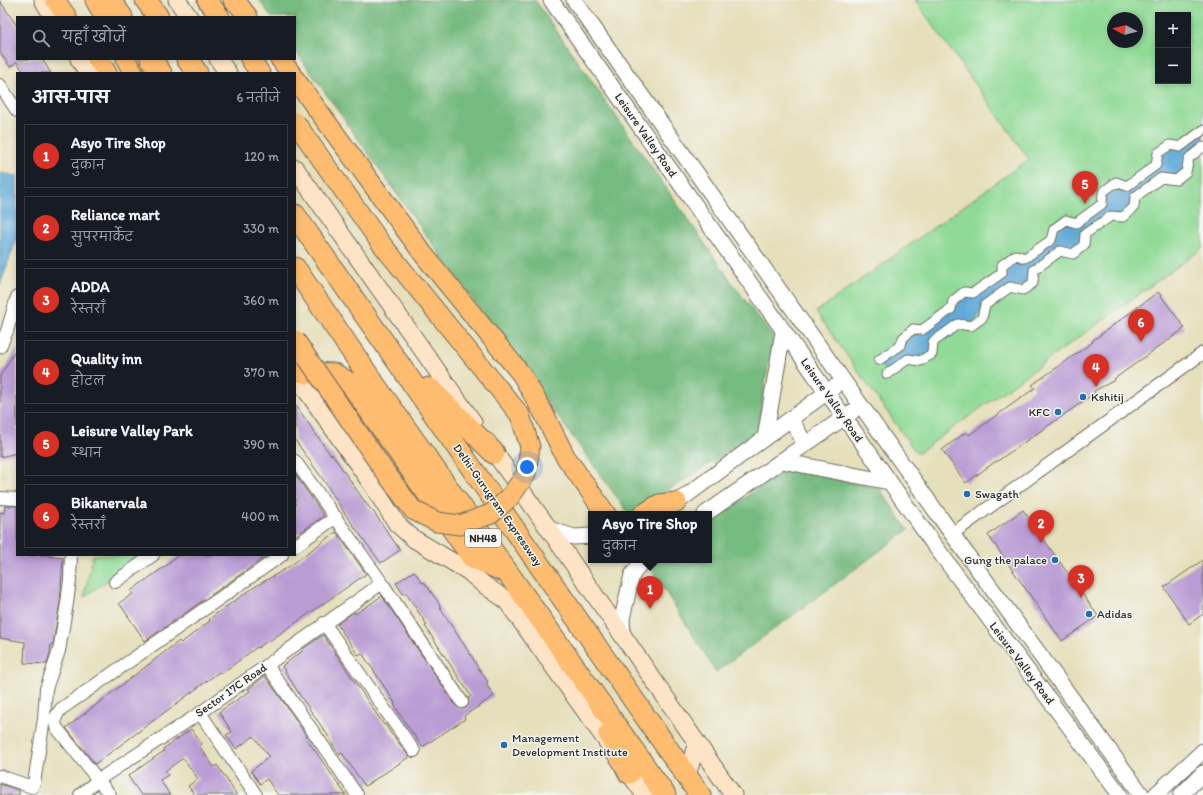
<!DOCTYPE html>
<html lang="hi">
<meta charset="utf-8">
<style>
body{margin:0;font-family:Itim,"Playpen Sans Deva",sans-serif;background:#242831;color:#f1f3f6}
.controls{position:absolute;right:12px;top:12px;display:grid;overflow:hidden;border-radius:0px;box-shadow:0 2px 6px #0003}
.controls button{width:36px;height:36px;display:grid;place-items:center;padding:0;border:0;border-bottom:1px solid #363941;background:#171b24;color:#f1f3f6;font:20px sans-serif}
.compass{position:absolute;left:1107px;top:12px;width:36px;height:36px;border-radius:50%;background:#171b24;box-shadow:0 2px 6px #0003;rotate:277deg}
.you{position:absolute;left:527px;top:467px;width:14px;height:14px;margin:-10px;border:3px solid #fff;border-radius:50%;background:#1a73e8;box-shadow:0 0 0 6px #1a73e833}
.badge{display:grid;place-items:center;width:26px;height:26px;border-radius:50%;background:#d93025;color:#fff;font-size:13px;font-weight:700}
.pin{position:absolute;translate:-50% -33px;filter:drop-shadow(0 1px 2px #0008)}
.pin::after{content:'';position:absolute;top:21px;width:14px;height:12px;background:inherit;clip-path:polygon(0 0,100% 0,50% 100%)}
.popup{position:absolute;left:588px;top:511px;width:124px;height:52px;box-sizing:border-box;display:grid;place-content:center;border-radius:0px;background:#171b24;filter:drop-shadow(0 1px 3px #0005);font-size:13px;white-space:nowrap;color:#9ea1a6}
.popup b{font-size:15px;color:#f1f3f6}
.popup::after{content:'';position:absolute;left:50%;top:100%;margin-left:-8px;border:8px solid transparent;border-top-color:#171b24}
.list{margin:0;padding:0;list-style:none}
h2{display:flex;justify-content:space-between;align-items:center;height:52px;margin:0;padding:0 16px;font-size:17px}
h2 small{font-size:13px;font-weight:400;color:#9ea1a6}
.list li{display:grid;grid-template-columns:26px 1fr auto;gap:12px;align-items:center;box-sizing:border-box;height:64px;margin:0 8px 8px;padding:0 8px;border:1px solid #363941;border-radius:0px}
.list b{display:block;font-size:15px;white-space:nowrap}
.list p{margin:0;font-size:13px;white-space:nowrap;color:#9ea1a6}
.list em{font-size:13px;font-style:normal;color:#9ea1a6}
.icon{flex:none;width:22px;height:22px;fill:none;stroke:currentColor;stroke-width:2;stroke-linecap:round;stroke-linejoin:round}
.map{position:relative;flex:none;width:1203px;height:795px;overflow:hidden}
.search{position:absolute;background:#171b24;box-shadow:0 2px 6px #0003;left:16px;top:16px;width:280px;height:44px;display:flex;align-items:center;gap:10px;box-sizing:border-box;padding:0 14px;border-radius:0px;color:#9ea1a6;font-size:15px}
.panel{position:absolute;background:#171b24;box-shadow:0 2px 6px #0003;left:16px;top:72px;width:280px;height:484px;border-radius:0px}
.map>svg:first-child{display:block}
.green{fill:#90da96;stroke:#5e8260;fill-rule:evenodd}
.forest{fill:#74ba7f;stroke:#507255}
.water{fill:#61a9d8;stroke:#466a82}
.building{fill:#ba9cd4}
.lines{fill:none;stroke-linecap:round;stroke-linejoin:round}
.pedestrian-casing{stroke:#6c6a5d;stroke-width:11}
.minor-casing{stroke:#6c6a5d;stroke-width:14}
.tertiary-casing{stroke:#6c6a5d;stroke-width:17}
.secondary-casing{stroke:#6c6a5d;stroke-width:19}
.primary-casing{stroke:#6c6a5d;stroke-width:21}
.motorway-casing{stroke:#6c6a5d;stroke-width:23}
.pedestrian{stroke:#fff;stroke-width:9}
.minor{stroke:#fff;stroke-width:12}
.tertiary{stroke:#fff;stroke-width:15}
.secondary{stroke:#fee4c6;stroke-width:17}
.primary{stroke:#fdbc70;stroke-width:19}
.motorway{stroke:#fdbc70;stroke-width:21}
.primary-bridge-casing{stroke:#6c6a5d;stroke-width:21;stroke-linecap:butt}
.primary-bridge{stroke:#fdbc70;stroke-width:19}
.poi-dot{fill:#1f6fb2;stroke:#f6f6f2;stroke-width:1.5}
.labels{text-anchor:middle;stroke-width:3;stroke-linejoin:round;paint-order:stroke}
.shield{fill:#f6f6f2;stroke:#686867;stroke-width:1}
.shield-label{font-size:11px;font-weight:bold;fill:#2b2b2b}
.street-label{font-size:12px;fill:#2b2b2b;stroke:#f6f6f2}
.poi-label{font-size:12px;fill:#2b2b2b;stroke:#f6f6f2;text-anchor:start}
</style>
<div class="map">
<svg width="1203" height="795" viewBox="0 0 1203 795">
<rect width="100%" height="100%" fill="#f6f6f2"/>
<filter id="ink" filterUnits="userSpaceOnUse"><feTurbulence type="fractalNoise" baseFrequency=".025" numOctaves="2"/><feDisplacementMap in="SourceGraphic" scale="8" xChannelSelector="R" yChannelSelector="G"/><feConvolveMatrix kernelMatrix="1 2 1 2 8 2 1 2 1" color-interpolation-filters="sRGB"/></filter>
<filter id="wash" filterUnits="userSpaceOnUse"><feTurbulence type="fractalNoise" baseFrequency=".012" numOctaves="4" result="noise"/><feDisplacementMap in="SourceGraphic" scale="16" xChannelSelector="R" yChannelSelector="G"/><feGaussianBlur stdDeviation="0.9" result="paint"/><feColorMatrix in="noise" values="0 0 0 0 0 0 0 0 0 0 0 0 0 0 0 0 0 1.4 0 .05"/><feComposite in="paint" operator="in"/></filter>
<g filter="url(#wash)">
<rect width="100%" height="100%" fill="#e6dfbb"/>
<!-- green -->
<path class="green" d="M915,0H1203V248L917,454L816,312L1029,159ZM1158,15H1188V81H1158ZM1113,18H1137V42H1113Z
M93,555H143L84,597Z"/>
<!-- forest -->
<path class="forest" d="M259,0H535L733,284L773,337L757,433L631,514H629L438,252L295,50V17H271Z
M785,468L879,488L908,530L716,672L650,567L659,560H709V524Z"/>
<!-- water -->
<path class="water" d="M1203,130V147L1176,180L1161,178L1135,197L1123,217L1111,216L1085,234L1073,254L1060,252L1034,270L1033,283L1010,287L985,305L971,326L958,324L933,342L932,354L908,359L887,373L879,362L903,338L922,330L953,301L973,293L1016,255L1025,258L1066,220L1076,223L1102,204L1103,192L1116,182L1127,185L1156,165L1158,153L1180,147Z
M0,173L17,176V237L0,285Z"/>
<g id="blocks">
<!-- building -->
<path class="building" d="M0,1L17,26V59H42L51,73H24L17,62L10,67L0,52Z
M1158,292L1185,328L1114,379L1115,380L1094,391L1095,393L996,462V461L966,483L942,450L966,432L969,435L1035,388L1032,385L1093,342L1092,341Z
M17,348V453L0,457V376Z
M295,404L324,446L331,455L332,454L365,502L372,511H373L400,550L381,563L345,514L327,485L295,440Z
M295,474L324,516L295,536Z
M5,506H17V555L35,556V555H48V556L63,558L60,602L53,644H51L50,653L47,664L24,663L25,642L0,638V512L4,513Z
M1023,510L1098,616L1062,641L988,535Z
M336,532L366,574L268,642L267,641L258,648L257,647L221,674L219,672L95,764L66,728L179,641L181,643L210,621L209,620L217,613L256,586L287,568Z
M179,555H268L145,641L119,603L133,594L131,591L140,584L170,563L169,562Z
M1203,560V614L1189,624L1164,587Z
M414,571L422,583L424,582L438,602L443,613L476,663H475L488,682L486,684L494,696L464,716L465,719L422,747L399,713L394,704L395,703L362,653L358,655L337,624L354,612L355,614L382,596L456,706L462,709L466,708L469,702L468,698L471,696L425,626L427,625L406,593L403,594L396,583Z
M323,635L384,725L385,724L392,735H393L409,757L365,786L342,753L340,755L334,747L329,737L301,697L282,666L304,650L303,649Z
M265,676L294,717L307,737L306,738L346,795H278L267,779L260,784L251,771L269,757L254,736L236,749L226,735L232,732L219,712L250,691L248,689Z
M191,729L202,744L199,746L214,767L217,765L237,795H195L188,786L198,779L183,758L165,771L168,775L160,780L170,795H141L128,776L164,751L163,749Z
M0,784L19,790V795H0Z"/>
</g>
</g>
<g filter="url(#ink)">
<use href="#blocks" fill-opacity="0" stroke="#6c6a5d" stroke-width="1"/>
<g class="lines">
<!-- pedestrian casing -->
<g class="pedestrian-casing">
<path id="pedestrian" d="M879,360L901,345L903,338L913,329L922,330L951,309L953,301L964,292L973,293L1002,273V265L1016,255L1025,258L1051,240L1054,229L1066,220L1076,223L1102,204L1103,192L1116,182L1127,186L1156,165L1158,153L1170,145L1180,147L1203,130
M887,374L908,359L920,361L932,354L933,342L958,324L971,326L982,318L985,305L1010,287L1023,290L1033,283L1034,270L1060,251L1073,254L1084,245L1085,234L1111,216L1123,217L1134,207L1135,197L1161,178L1176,180L1186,172L1189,158L1203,147"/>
</g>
<!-- minor casing -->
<g class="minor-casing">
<path id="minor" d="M0,85L17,111
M0,347L7,331L17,297
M295,461L382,583L462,702
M0,498L17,499
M952,534L1203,353
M295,546L336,517
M115,582L153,555
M324,623L414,751
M267,665L357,795
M200,713L256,795
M0,776L32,787L34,783L44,719L46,689L59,651L67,603L70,580L71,555
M80,795L98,780L200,713L382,583
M110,795L56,727C54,719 56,715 61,709L282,555"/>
</g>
<!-- tertiary casing -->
<g class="tertiary-casing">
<path id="tertiary" d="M551,0L932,542L1120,795
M574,0L952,534L1142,795
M791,419L805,444
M765,438L783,332
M782,461L889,482
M668,509L834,387
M705,514L852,412
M549,529L574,537L591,536
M623,635L622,619L632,575L643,560
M1155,795L1203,751
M1181,795L1203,773"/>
</g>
<!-- secondary casing -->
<g class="secondary-casing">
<path id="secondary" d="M43,0L53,17
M177,0L189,17
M79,59L88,73
M218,59L228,73
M295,168L473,422
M295,374L371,483L397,524L414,539L468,571L483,584L506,600L645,795
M487,442L549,529L733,795
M687,775L697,743"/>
</g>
<!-- primary casing -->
<g class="primary-casing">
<path id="primary" d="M55,0L67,17
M95,0L104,17
M207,0L220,17
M233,0L238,4L248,17
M97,59L107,73
M126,59L133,73
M250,59L260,73
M280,59L291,73
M295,79L424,255L522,375L543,412L565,456L606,514
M643,514L659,504L677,502"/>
</g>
<!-- motorway casing -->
<g class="motorway-casing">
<path id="motorway" d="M110,0L122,17
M146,0L158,17
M151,59L161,73
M187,59L197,73
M295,215L700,795
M295,268L370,378L665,795
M295,370L308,373L334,374L351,384L472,557L508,573
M429,388L494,453
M609,734L629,773"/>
</g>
<!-- pedestrian -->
<use href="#pedestrian" class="pedestrian"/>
<!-- minor -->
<use href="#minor" class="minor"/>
<!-- tertiary -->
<use href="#tertiary" class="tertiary"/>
<!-- secondary -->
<use href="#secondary" class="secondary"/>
<!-- primary -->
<use href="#primary" class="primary"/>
<!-- motorway -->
<use href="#motorway" class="motorway"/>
<!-- primary-bridge casing -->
<g class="primary-bridge-casing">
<path id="primary-bridge" d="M295,122L380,242L520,415L530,447L526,474L510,497L491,514L460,525L437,522L413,510L383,469L295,340"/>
</g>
<!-- primary-bridge -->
<use href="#primary-bridge" class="primary-bridge"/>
</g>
</g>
<!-- markers -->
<g class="poi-dot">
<circle cx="1083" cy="397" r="4"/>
<circle cx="1058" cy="412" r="4"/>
<circle cx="967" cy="494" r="4"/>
<circle cx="1055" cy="560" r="4"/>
<circle cx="1089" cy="614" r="4"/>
<circle cx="504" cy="745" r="4"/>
</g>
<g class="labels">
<!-- shield labels -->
<rect class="shield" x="465" y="529" width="36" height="18" rx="3"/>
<g class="shield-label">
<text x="483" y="542">NH48</text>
</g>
<!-- street labels -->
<g class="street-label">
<text transform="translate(646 135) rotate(55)" y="4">Leisure Valley Road</text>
<text transform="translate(832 400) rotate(55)" y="4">Leisure Valley Road</text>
<text transform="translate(498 505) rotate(55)" y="4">Delhi-Gurugram Expressway</text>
<text transform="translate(1022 663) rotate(53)" y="4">Leisure Valley Road</text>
<text transform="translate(231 690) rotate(-35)" y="4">Sector 17C Road</text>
</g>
<!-- poi labels -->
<g class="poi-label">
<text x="1091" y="401">Kshitij</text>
<text x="1050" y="416" text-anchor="end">KFC</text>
<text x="975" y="498">Swagath</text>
<text x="1047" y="564" text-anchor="end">Gung the palace</text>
<text x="1097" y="618">Adidas</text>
<text x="512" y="742">Management<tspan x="512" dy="14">Development Institute</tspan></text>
</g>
</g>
</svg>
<div class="controls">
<button>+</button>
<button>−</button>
</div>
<svg class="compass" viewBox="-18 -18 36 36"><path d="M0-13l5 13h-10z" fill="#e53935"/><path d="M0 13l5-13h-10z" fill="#9ea1a6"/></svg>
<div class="you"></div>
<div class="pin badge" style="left:650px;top:609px">1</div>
<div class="popup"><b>Asyo Tire Shop</b>दुकान</div>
<div class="pin badge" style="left:1041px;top:543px">2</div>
<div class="pin badge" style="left:1081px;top:598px">3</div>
<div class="pin badge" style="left:1096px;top:387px">4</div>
<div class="pin badge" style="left:1085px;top:204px">5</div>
<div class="pin badge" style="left:1141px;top:342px">6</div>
<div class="search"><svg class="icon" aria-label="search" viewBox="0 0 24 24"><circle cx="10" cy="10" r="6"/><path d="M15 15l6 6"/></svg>यहाँ खोजें</div>
<section class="panel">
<h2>आस-पास<small>6 नतीजे</small></h2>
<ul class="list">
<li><span class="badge">1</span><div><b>Asyo Tire Shop</b><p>दुकान</p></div><em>120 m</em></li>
<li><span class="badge">2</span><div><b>Reliance mart</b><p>सुपरमार्केट</p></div><em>330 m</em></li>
<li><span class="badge">3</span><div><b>ADDA</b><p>रेस्तराँ</p></div><em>360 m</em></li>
<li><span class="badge">4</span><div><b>Quality inn</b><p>होटल</p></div><em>370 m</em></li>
<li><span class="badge">5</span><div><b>Leisure Valley Park</b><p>स्थान</p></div><em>390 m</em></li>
<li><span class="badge">6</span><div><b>Bikanervala</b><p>रेस्तराँ</p></div><em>400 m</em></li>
</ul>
</section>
</div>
